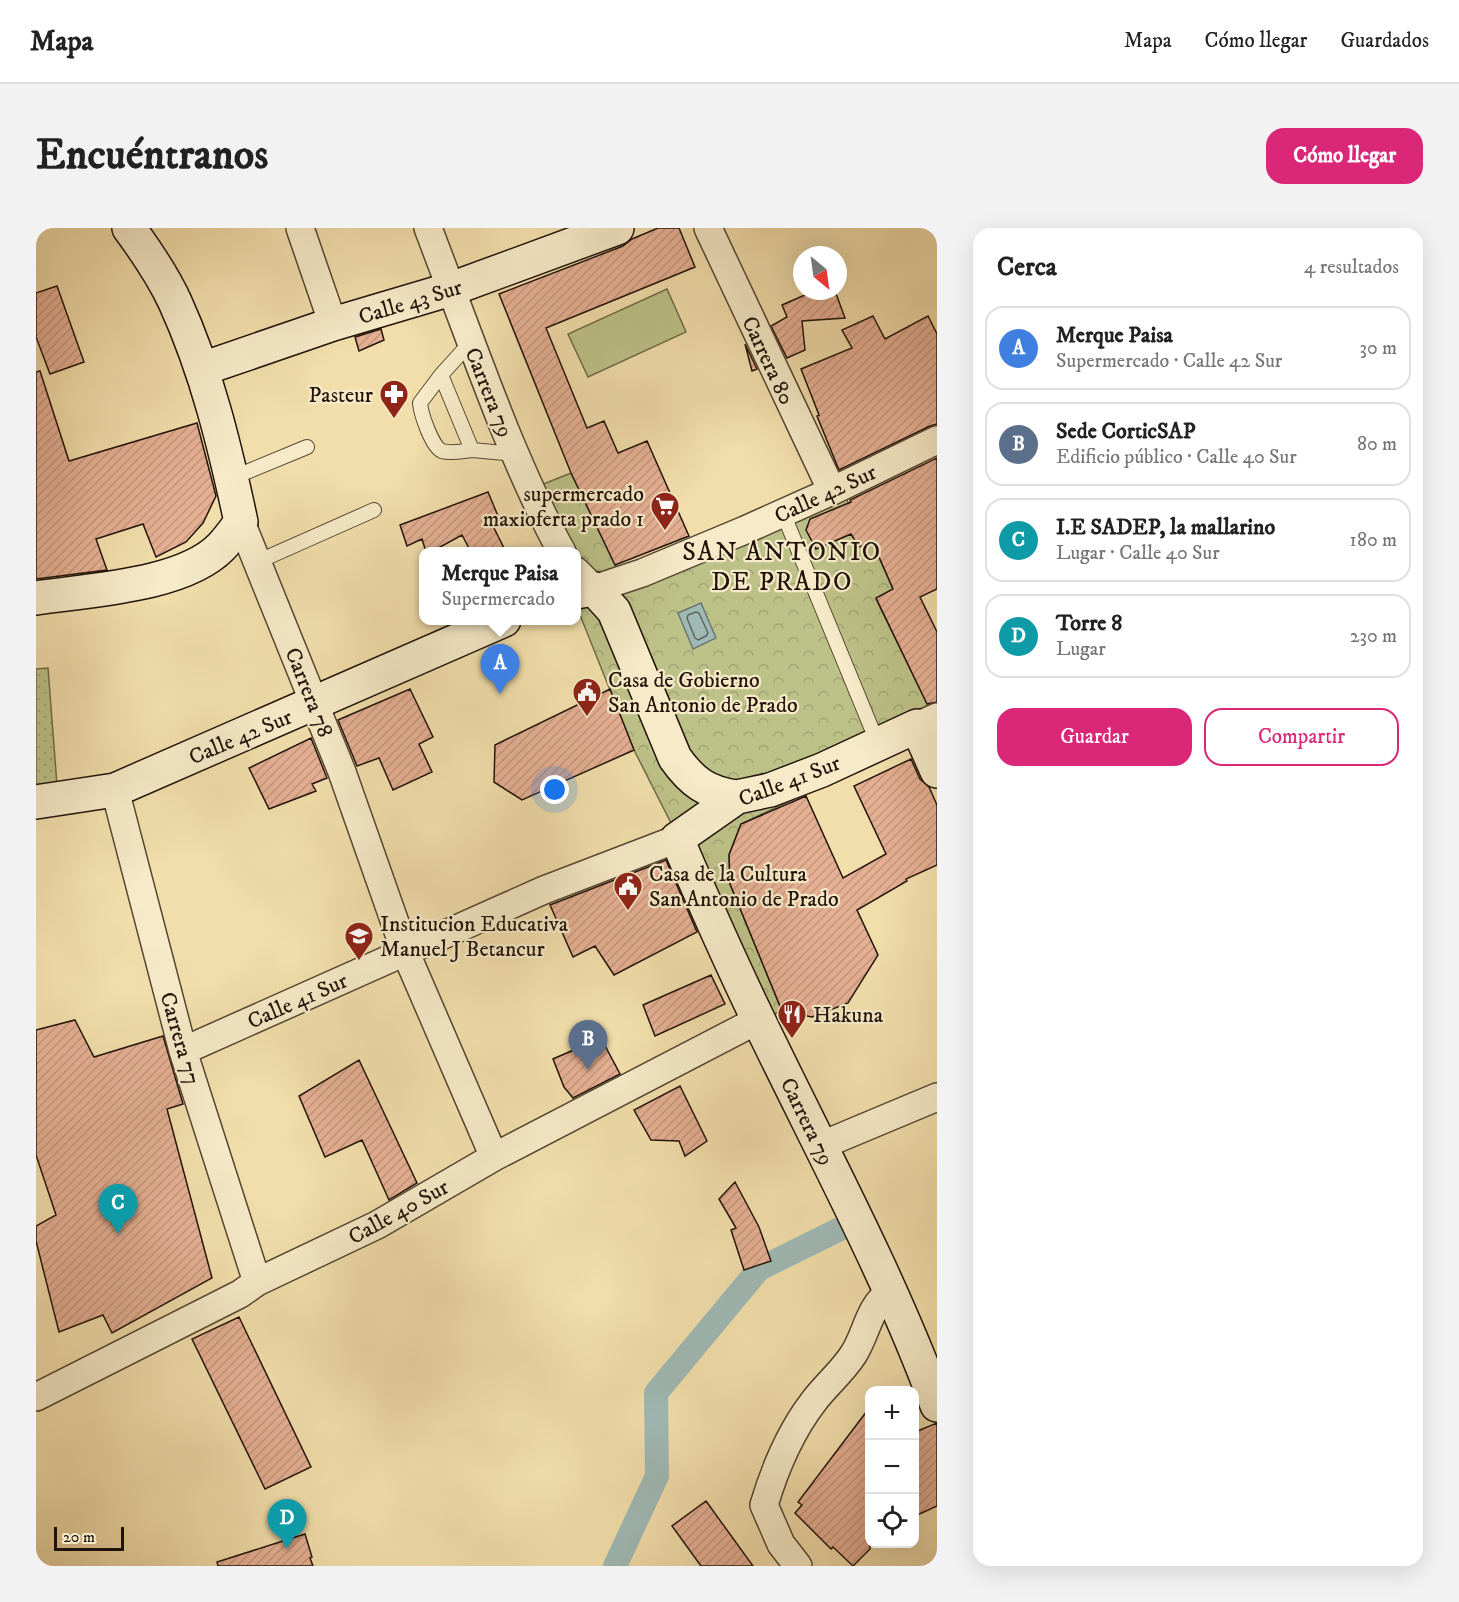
<!DOCTYPE html>
<html lang="es">
<meta charset="utf-8">
<style>
body{margin:0;font-family:"IM FELL DW Pica",serif;background:#f2f2f2;color:#222}
.controls{position:absolute;right:18px;bottom:18px;display:grid;overflow:hidden;border-radius:12px;box-shadow:0 6px 24px #0002}
.controls button{width:54px;height:54px;display:grid;place-items:center;padding:0;border:0;border-bottom:2px solid #e0e0e0;background:#fff;color:#222;font:30px sans-serif}
.compass{position:absolute;left:757px;top:18px;width:54px;height:54px;border-radius:50%;background:#fff;box-shadow:0 6px 24px #0002;rotate:151deg}
.scale{position:absolute;left:18px;bottom:15px;width:70px;box-sizing:border-box;padding-left:6px;border:3px solid #21130a;border-top:0;font-size:16px;line-height:21px;white-space:nowrap;color:#21130a;-webkit-text-stroke:4px #f6eac8;paint-order:stroke}
.you{position:absolute;left:519px;top:562px;width:21px;height:21px;margin:-15px;border:4px solid #fff;border-radius:50%;background:#1a73e8;box-shadow:0 0 0 9px #1a73e833}
.badge{display:grid;place-items:center;width:39px;height:39px;border-radius:50%;background:#db2777;color:#fff;font-size:20px;font-weight:700}
.pin{position:absolute;translate:-50% -50px;filter:drop-shadow(0 2px 3px #0008)}
.pin::after{content:'';position:absolute;top:32px;width:21px;height:18px;background:inherit;clip-path:polygon(0 0,100% 0,50% 100%)}
.popup{position:absolute;left:383px;top:319px;width:162px;height:78px;box-sizing:border-box;display:grid;place-content:center;border-radius:12px;background:#fff;filter:drop-shadow(0 2px 4px #0005);font-size:20px;white-space:nowrap;color:#767676}
.popup b{font-size:22px;color:#222}
.popup::after{content:'';position:absolute;left:50%;top:100%;margin-left:-12px;border:12px solid transparent;border-top-color:#fff}
.list{margin:0;padding:0;list-style:none}
h2{display:flex;justify-content:space-between;align-items:center;height:78px;margin:0;padding:0 24px;font-size:26px}
h2 small{font-size:20px;font-weight:400;color:#767676}
.list li{display:grid;grid-template-columns:39px 1fr auto;gap:18px;align-items:center;box-sizing:border-box;height:84px;margin:0 12px 12px;padding:0 12px;border:2px solid #e0e0e0;border-radius:18px}
.list b{display:block;font-size:22px;white-space:nowrap}
.list p{margin:0;font-size:20px;white-space:nowrap;color:#767676}
.list em{font-size:20px;font-style:normal;color:#767676}
.actions{display:flex;gap:12px;padding:18px 24px}
.actions a{flex:1;padding:14px 0;border:2px solid #db2777;border-radius:18px;text-align:center;font-size:21px;color:#db2777}
.actions .main{background:#db2777;color:#fff}
.icon{flex:none;width:33px;height:33px;fill:none;stroke:currentColor;stroke-width:2;stroke-linecap:round;stroke-linejoin:round}
.map{position:relative;flex:none;width:901px;height:1338px;overflow:hidden;border-radius:18px}
header{display:flex;align-items:center;gap:36px;box-sizing:border-box;height:84px;padding:0 30px;background:#fff;border-bottom:2px solid #e0e0e0}
header strong{font-size:28px}
nav{display:flex;gap:33px;margin-inline-start:auto;font-size:21px}
.intro{display:flex;align-items:center;justify-content:space-between;box-sizing:border-box;height:144px;padding:0 36px}
h1{margin:0;font-size:42px}
.button{padding:15px 27px;border-radius:18px;background:#db2777;color:#fff;font-size:21px;font-weight:700}
main{display:flex;gap:36px;padding:0 36px}
aside{flex:1;background:#fff;border-radius:18px;box-shadow:0 6px 24px #0002}
.map>svg:first-child{display:block}
.park{fill:url(#park-crowns);stroke:#6e6a48;stroke-width:1.5}
.garden{fill:url(#garden-dots);stroke:#6e6a48;stroke-width:1.5}
.pitch{fill:#bcc187;stroke:#6e6a48;stroke-width:1.5}
.water{fill:#9fb9b5;stroke:#6d7771;stroke-width:1.5}
.lines{fill:none;stroke-linecap:round;stroke-linejoin:round}
.shore{stroke:#606660;stroke-width:1.5}
.canal{stroke:#9fb9b5;stroke-width:24}
.building{fill:url(#building-hatch);stroke:#21130a;stroke-width:1.5}
.lane-casing{stroke:#554632;stroke-width:16}
.street-casing{stroke:#554632;stroke-width:30}
.secondary-casing{stroke:#21130a;stroke-width:36}
.lane{stroke:#f6eac8;stroke-width:14}
.street{stroke:#f6eac8;stroke-width:27}
.secondary{stroke:#f6eac8;stroke-width:33}
.labels{text-anchor:middle;stroke-width:4.5;stroke-linejoin:round;paint-order:stroke}
.street-label{font-size:22px;fill:#21130a;stroke:#f6eac8}
.poi-label{font-size:22px;fill:#21130a;stroke:#f6eac8;text-anchor:start}
.quarter-label{font-size:26px;letter-spacing:1.5px;fill:#21130a;stroke:#f6eac8}
</style>
<header>
<strong>Mapa</strong>
<nav><a>Mapa</a><a>Cómo llegar</a><a>Guardados</a></nav>
</header>
<div class="intro"><h1>Encuéntranos</h1><a class="button">Cómo llegar</a></div>
<main>
<div class="map">
<svg width="901" height="1338" viewBox="0 0 901 1338">
<defs>
<pattern id="park-crowns" width="20" height="18" patternUnits="userSpaceOnUse" patternTransform="scale(1.5)"><rect width="20" height="18" fill="#bcc187"/><path d="M2 6a3 3 0 1 1 6 0M12 15a3 3 0 1 1 6 0" fill="none" stroke="#a1a573"/></pattern>
<pattern id="garden-dots" width="8" height="8" patternUnits="userSpaceOnUse" patternTransform="scale(1.5)"><rect width="8" height="8" fill="#bcc187"/><path d="M2 2h.1M6 6h.1" fill="none" stroke="#a1a573" stroke-width="1.8" stroke-linecap="round"/></pattern>
<pattern id="building-hatch" width="6" height="6" patternUnits="userSpaceOnUse" patternTransform="scale(1.5)"><rect width="6" height="6" fill="#e5af93"/><path d="M-1 1l2-2M0 6l6-6M5 7l2-2" fill="none" stroke="#c4967d"/></pattern>
</defs>
<rect width="100%" height="100%" fill="#f1deab"/>
<filter id="stains"><feTurbulence type="fractalNoise" baseFrequency=".00333" numOctaves="4"/><feColorMatrix values="0 0 0 0 .2 0 0 0 0 .09 0 0 0 0 .02 0 0 0 .5 -.17"/></filter>
<radialGradient id="worn" r=".72"><stop offset=".6" stop-color="#630" stop-opacity="0"/><stop offset="1" stop-color="#630" stop-opacity=".3"/></radialGradient>
<!-- park -->
<path class="park" d="M535,245L581,340L783,260L808,266L830,310L837,316L857,361L840,371L898,490L872,517L705,596L693,627L694,656L746,783L722,792L638,601L598,522L542,382L541,383L540,324L511,323L490,263Z"/>
<!-- garden -->
<path class="garden" d="M12,440L21,557L0,558V441Z"/>
<!-- pitch -->
<path class="pitch" d="M631,61L650,104L552,149L532,106Z"/>
<!-- water -->
<path class="water" d="M665,375L680,410L657,421L642,385Z"/>
<g class="lines">
<!-- shore -->
<path class="shore" d="M660,384L663,385L672,405L670,408L662,412L659,410L651,390L652,387Z"/>
<!-- canal -->
<path class="canal" d="M579,1338L621,1248L620,1165L723,1041L808,999"/>
</g>
<!-- building -->
<path class="building" d="M622,0H643L659,39L510,100L551,200L568,193L582,225L611,213L653,308L579,337L535,245L463,66L587,18L596,11Z
M21,58L48,134L14,146L0,109V65Z
M778,63H799L809,90L766,93L769,122L751,130L735,98L751,89L746,77Z
M837,88L849,111L892,88L901,106V196L894,198L803,242L781,188L783,187L765,141L816,120L806,102Z
M345,101L348,112L323,123L319,109Z
M709,116L721,141L716,143Z
M4,143L33,233L161,195L180,268L167,295L150,314L120,329L107,296L60,311L71,342L0,351V144Z
M901,230V361L884,369L901,404V474L891,476L840,370L857,361L836,313L823,319L815,306L780,321L770,302L774,291L815,274L814,272Z
M452,264L462,288L454,292L470,324H435L426,307L395,324H390L386,311L371,318L364,297Z
M374,461L397,509L383,516L396,544L357,562L343,530L321,538L302,492Z
M574,461L598,522L486,572L458,554L459,517Z
M275,510L291,550L276,556L280,563L233,581L213,540Z
M875,531L884,551L893,559L901,577V637L870,651L871,653L821,682L842,727L812,775L776,789L746,783L694,656L693,627L705,596L770,568L807,650L850,626L818,558Z
M630,632L661,704L578,747L559,718L537,729L514,677Z
M675,747L689,776L619,808L607,777Z
M39,792L58,829L127,808L147,876L131,881L176,1050L76,1105L67,1087L23,1104L0,1013V998L20,987L0,927V802Z
M565,810L584,846L537,870L528,859L517,831Z
M323,832L381,955L353,972L326,912L289,929L263,868Z
M644,858L671,913L649,928L643,913L615,912L598,882Z
M699,954L723,999L735,1033L708,1042L695,1002L700,1000L683,971Z
M203,1089L275,1239L229,1261L156,1111Z
M834,1179V1321L817,1338L797,1319L795,1321L759,1285L766,1277L762,1274Z
M901,1195V1278L879,1288V1204Z
M670,1273L717,1338H665L636,1298Z
M269,1306L276,1329L274,1330L277,1338H182L181,1334Z"/>
<g class="lines">
<!-- lane casing -->
<g class="lane-casing">
<path id="lane" d="M434,115L405,147L436,222L479,226
M405,147L384,175C385,186 396,219 406,223C415,226 427,223 436,222
M196,250L271,219
M747,285L842,516
M221,334L338,282"/>
</g>
<!-- street casing -->
<g class="street-casing">
<path id="street" d="M264,0L297,96
M392,0C418,68 442,135 469,202C486,243 504,285 526,324
M672,0L796,263
M205,294L306,544L369,723L458,929
M540,343L558,361L606,345L709,302L796,263L901,212
M881,498L901,489
M79,562L147,823L221,1054
M147,823L508,662L641,611
M784,918L901,869
M0,1169L204,1066L221,1054L341,997L458,929L722,792
M762,1338L745,1316L728,1277C739,1240 754,1204 778,1173C790,1157 806,1144 817,1127C831,1106 832,1079 854,1064"/>
</g>
<!-- secondary casing -->
<g class="secondary-casing">
<path id="secondary" d="M166,141L297,96L415,61L581,0
M540,364L558,361L578,383L639,530C656,554 671,565 701,569
M0,370C52,362 147,358 185,319C192,312 199,302 205,294C189,219 171,144 139,74C127,48 110,23 93,0
M901,543L881,498L786,542L734,562L701,569L641,611C667,672 694,733 723,793C784,920 852,1044 901,1177
M0,574L79,562L468,392"/>
</g>
<!-- lane -->
<use href="#lane" class="lane"/>
<!-- street -->
<use href="#street" class="street"/>
<!-- secondary -->
<use href="#secondary" class="secondary"/>
</g>
<!-- icons -->
<defs>
<g id="pharmacy-pin" transform="scale(1.5)"><path d="M0 17L-7.5 6A9.5 9.5 0 1 1 7.5 6Z" fill="#8f2418" stroke="#f6eac8"/><path d="M-2-6h4v4h4v4h-4v4h-4v-4h-4v-4h4Z" fill="#fff"/></g>
<g id="supermarket-pin" transform="scale(1.5)"><path d="M0 17L-7.5 6A9.5 9.5 0 1 1 7.5 6Z" fill="#8f2418" stroke="#f6eac8"/><path d="M-6-5.5h2.5l.6 2H6L4.5 2H-2.5L-4.4-4H-6ZM-1.5 3.2a1.3 1.3 0 1 0 .1 0ZM3 3.2a1.3 1.3 0 1 0 .1 0Z" fill="#fff"/></g>
<g id="civic-pin" transform="scale(1.5)"><path d="M0 17L-7.5 6A9.5 9.5 0 1 1 7.5 6Z" fill="#8f2418" stroke="#f6eac8"/><path d="M-.6-6.5H3V-4.5H.6V-3L4-1V1h2V6H-6V1h2V-1L-.6-3ZM-1.2 2.5V6h2.4V2.5Z" fill="#fff"/></g>
<g id="school-pin" transform="scale(1.5)"><path d="M0 17L-7.5 6A9.5 9.5 0 1 1 7.5 6Z" fill="#8f2418" stroke="#f6eac8"/><path d="M0-5L7-2L0 1L-7-2ZM-4 1L0 2.5L4 1V4Q0 6-4 4Z" fill="#fff"/></g>
<g id="restaurant-pin" transform="scale(1.5)"><path d="M0 17L-7.5 6A9.5 9.5 0 1 1 7.5 6Z" fill="#8f2418" stroke="#f6eac8"/><path d="M-5-6h1v4h1v-4h1v4h1v-4h1v5L-1.5 .5V6h-2V.5L-5-1ZM5-6V6H3V1.5H1.5Q1.5-4 5-6Z" fill="#fff"/></g>
</defs>
<g fill-rule="evenodd">
<use href="#pharmacy-pin" x="358" y="166"/>
<use href="#supermarket-pin" x="629" y="278"/>
<use href="#civic-pin" x="551" y="464"/>
<use href="#civic-pin" x="592" y="658"/>
<use href="#school-pin" x="323" y="708"/>
<use href="#restaurant-pin" x="756" y="786"/>
</g>
<g class="labels">
<!-- street labels -->
<g class="street-label">
<text transform="translate(374 73) rotate(-17)" y="8">Calle 43 Sur</text>
<text transform="translate(733 132) rotate(65)" y="8">Carrera 80</text>
<text transform="translate(454 164) rotate(68)" y="8">Carrera 79</text>
<text transform="translate(789 265) rotate(-25)" y="8">Calle 42 Sur</text>
<text transform="translate(274 464) rotate(68)" y="8">Carrera 78</text>
<text transform="translate(204 508) rotate(-23)" y="8">Calle 42 Sur</text>
<text transform="translate(753 552) rotate(-21)" y="8">Calle 41 Sur</text>
<text transform="translate(261 772) rotate(-24)" y="8">Calle 41 Sur</text>
<text transform="translate(145 810) rotate(74)" y="8">Carrera 77</text>
<text transform="translate(772 893) rotate(64)" y="8">Carrera 79</text>
<text transform="translate(362 983) rotate(-29)" y="8">Calle 40 Sur</text>
</g>
<!-- poi labels -->
<g class="poi-label">
<text x="337" y="174" text-anchor="end">Pasteur</text>
<text x="608" y="273" text-anchor="end">supermercado<tspan x="608" dy="25">maxioferta prado 1</tspan></text>
<text x="572" y="459">Casa de Gobierno<tspan x="572" dy="25">San Antonio de Prado</tspan></text>
<text x="613" y="653">Casa de la Cultura<tspan x="613" dy="25">San Antonio de Prado</tspan></text>
<text x="344" y="703">Institucion Educativa<tspan x="344" dy="25">Manuel J Betancur</tspan></text>
<text x="777" y="794">Hakuna</text>
</g>
<!-- quarter labels -->
<g class="quarter-label">
<text x="746" y="332">SAN ANTONIO<tspan x="746" dy="30">DE PRADO</tspan></text>
</g>
</g>
<rect width="100%" height="100%" filter="url(#stains)"/>
<rect width="100%" height="100%" fill="url(#worn)"/>
</svg>
<div class="controls">
<button>+</button>
<button>−</button>
<button><svg class="icon" aria-label="locate" viewBox="0 0 24 24"><circle cx="12" cy="12" r="6"/><path d="M12 2v4M12 18v4M2 12h4M18 12h4"/></svg></button>
</div>
<svg class="compass" viewBox="-18 -18 36 36"><path d="M0-13l5 13h-10z" fill="#e53935"/><path d="M0 13l5-13h-10z" fill="#767676"/></svg>
<div class="scale">20 m</div>
<div class="you"></div>
<div class="pin badge" style="left:464px;top:466px;background:#3f7fe0">A</div>
<div class="popup"><b>Merque Paisa</b>Supermercado</div>
<div class="pin badge" style="left:552px;top:842px;background:#5c6f8a">B</div>
<div class="pin badge" style="left:82px;top:1006px;background:#0f9aa8">C</div>
<div class="pin badge" style="left:251px;top:1321px;background:#0f9aa8">D</div>
</div>
<aside>
<h2>Cerca<small>4 resultados</small></h2>
<ul class="list">
<li><span class="badge" style="background:#3f7fe0">A</span><div><b>Merque Paisa</b><p>Supermercado · Calle 42 Sur</p></div><em>30 m</em></li>
<li><span class="badge" style="background:#5c6f8a">B</span><div><b>Sede CorticSAP</b><p>Edificio público · Calle 40 Sur</p></div><em>80 m</em></li>
<li><span class="badge" style="background:#0f9aa8">C</span><div><b>I.E SADEP, la mallarino</b><p>Lugar · Calle 40 Sur</p></div><em>180 m</em></li>
<li><span class="badge" style="background:#0f9aa8">D</span><div><b>Torre 8</b><p>Lugar</p></div><em>230 m</em></li>
</ul>
<div class="actions"><a class="main">Guardar</a><a>Compartir</a></div>
</aside>
</main>
